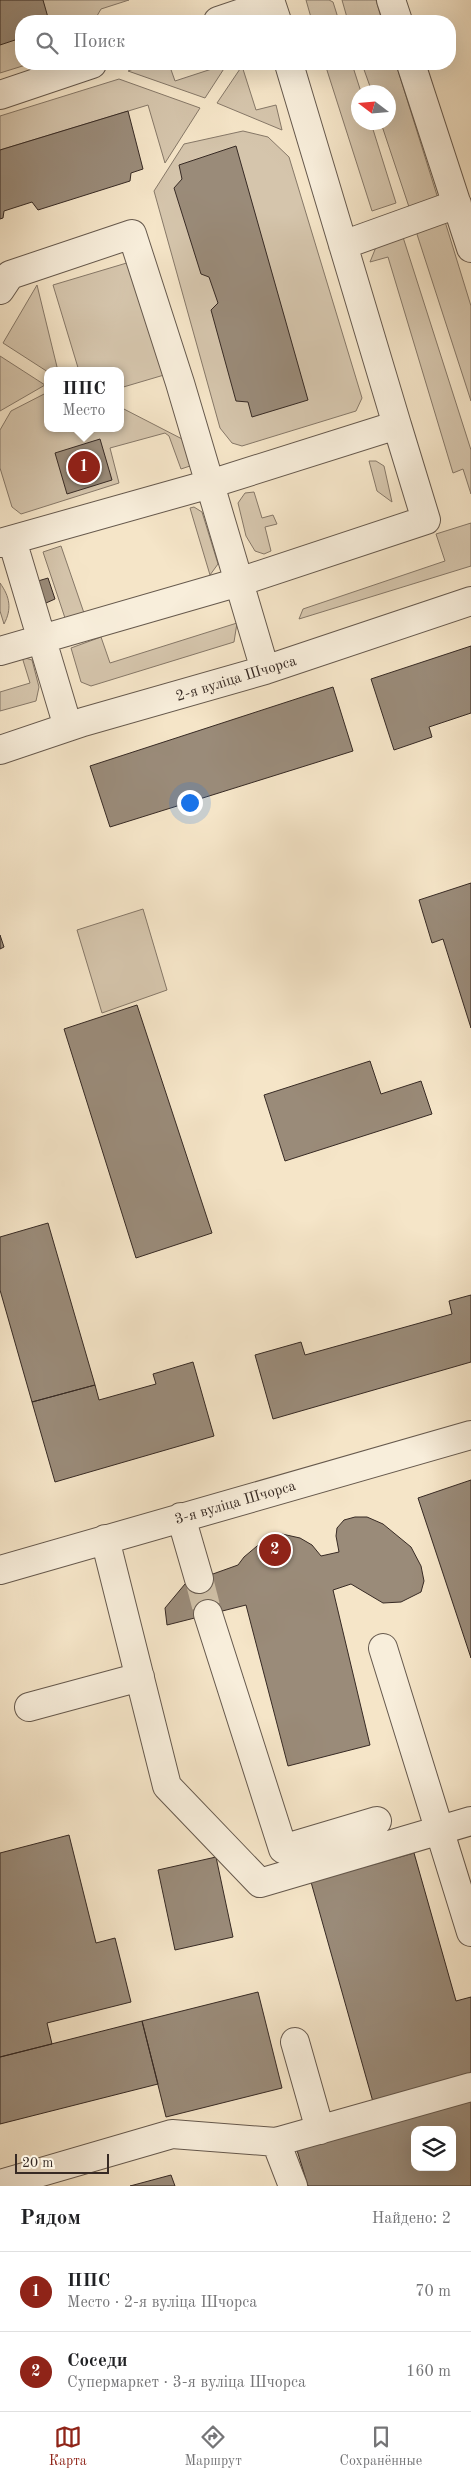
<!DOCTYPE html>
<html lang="ru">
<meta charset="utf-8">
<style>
body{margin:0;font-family:"Old Standard TT",serif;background:#f2f2f2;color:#202124}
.controls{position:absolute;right:15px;bottom:15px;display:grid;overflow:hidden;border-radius:10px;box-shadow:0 5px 20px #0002}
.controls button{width:45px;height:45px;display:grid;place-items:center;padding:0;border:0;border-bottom:1px solid #e0e0e0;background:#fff;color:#202124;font:25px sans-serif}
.compass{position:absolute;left:351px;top:85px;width:45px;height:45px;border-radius:50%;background:#fff;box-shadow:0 5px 20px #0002;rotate:286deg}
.scale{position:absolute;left:15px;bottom:12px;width:94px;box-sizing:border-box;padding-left:5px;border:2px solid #372a24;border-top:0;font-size:14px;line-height:18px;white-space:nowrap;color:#372a24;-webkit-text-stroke:4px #f8eedb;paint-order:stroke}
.you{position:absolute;left:189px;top:802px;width:18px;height:18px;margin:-12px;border:4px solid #fff;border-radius:50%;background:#1a73e8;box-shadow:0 0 0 8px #1a73e833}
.badge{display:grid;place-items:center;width:32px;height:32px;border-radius:50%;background:#8f2418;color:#fff;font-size:16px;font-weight:700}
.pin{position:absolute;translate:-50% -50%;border:2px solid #fff;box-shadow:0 1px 5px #0006}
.popup{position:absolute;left:44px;top:367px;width:80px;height:65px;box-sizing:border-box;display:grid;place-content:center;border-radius:10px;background:#fff;filter:drop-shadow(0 1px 4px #0005);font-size:16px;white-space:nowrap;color:#757577}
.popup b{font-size:19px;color:#202124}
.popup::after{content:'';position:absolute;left:50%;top:100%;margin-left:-10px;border:10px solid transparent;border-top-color:#fff}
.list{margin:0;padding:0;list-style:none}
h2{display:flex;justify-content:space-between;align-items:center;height:65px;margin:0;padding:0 20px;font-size:21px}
h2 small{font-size:16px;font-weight:400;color:#757577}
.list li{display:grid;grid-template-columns:32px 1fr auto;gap:15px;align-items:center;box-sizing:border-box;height:80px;padding:0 20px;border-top:1px solid #e0e0e0}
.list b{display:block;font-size:19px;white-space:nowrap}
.list p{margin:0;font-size:16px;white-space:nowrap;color:#757577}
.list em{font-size:16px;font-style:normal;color:#757577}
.icon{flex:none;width:28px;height:28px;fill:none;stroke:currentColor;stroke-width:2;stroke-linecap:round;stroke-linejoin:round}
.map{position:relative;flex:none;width:471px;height:2186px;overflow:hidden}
.search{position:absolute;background:#fff;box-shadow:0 5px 20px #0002;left:15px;right:15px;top:15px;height:55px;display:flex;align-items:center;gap:12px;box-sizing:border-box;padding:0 18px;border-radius:20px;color:#757577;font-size:19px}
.sheet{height:225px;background:#fff}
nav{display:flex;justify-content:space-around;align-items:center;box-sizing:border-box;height:70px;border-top:1px solid #e0e0e0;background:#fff;font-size:14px;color:#757577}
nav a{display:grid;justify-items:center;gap:2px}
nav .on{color:#8f2418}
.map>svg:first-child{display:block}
.green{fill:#d5c5ac;stroke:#867868}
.building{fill:#9a8b79;stroke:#372a24;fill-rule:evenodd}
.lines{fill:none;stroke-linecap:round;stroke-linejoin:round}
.minor-tunnel{stroke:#cfc0a7;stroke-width:28;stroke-dasharray:28 14;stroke-linecap:butt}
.minor-casing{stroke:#66594d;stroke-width:30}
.minor{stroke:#f8eedb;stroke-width:28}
.labels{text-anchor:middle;stroke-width:4;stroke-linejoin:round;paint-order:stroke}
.street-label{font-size:15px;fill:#372a24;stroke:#f8eedb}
</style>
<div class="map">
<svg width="471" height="2186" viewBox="0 0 471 2186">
<rect width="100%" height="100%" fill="#f5e5c8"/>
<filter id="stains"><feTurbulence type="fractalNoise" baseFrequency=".004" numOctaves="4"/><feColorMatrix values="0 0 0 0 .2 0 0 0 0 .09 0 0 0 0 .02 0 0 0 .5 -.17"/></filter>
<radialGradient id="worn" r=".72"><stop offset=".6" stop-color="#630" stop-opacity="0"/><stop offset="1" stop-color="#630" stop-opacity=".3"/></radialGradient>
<!-- green -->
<path class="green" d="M0,0H129L101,9L94,21H21V64H29L0,73Z
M306,0H329L333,2L339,21H312Z
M342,0H376L382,21H348Z
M147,64H169L175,81L227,64L205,98L128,71Z
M325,64H352L361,92H358V122L371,123L396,203L372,211Z
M362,64H396L440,205L412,216L381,123L388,122V92H372Z
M242,66L256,110L276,105L282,130L217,103Z
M119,79L200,108L165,163L148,105L0,150V116Z
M243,131L268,137L289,157L362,398L356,411L242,446L232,443L220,428L154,191L184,144Z
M443,215L471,306V401L414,225Z
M402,234L471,450V494L463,469L453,473L388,257L370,262L378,242Z
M130,262L164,375L120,388V371H79L53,285Z
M37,285L58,371L48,372L3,343Z
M0,356L45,385L0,411Z
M48,392V428H120V407L186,441L193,465L181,469L169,436L165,433L110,448L119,483L21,514L12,507L0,468V430L11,411Z
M369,461H376L384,466L392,502L377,491Z
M254,492L262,518L273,515L277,524L265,527L271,551L264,554L255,551L246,536L238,503L245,493Z
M194,507L202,512L218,564L210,575L190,508Z
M471,523V566L299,619L303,609L445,561L436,534Z
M61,546L84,613L65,618L43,552Z
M0,583C10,597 12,609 4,624L0,611Z
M237,623L234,642L91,686L81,682L71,648L101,637L110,663Z
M22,657L32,660L39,687L36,701L0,711V692L30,683Z
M143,909L167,990L102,1013L77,930Z"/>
<!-- building -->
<path class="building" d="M0,0H43L49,21H21V38L0,45Z
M128,111L143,169L131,173L130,181L38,210L32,202L4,211L3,218L0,219V150Z
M236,146L308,400L252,417L248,402L236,401L211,310L218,303L209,277L201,274L174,188L182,179L179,165Z
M100,439L112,480L67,494L55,453Z
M48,578L55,599L46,603L38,581Z
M471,646V713L429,727L432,737L394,750L371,679Z
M333,687L353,751L110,827L90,766Z
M471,883V1028L443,939L432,943L419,900Z
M0,935L4,947L0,949Z
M137,1005L212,1233L136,1258L64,1029Z
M370,1061L381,1094L421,1081L432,1114L285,1161L264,1095Z
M48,1223L95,1385L32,1402L0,1290V1237Z
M471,1295V1362L273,1419L255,1355L301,1342L305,1355L452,1314L449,1301Z
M193,1362L214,1436L55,1482L32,1402L95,1385L99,1400L156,1384L153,1374Z
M471,1480V1658L418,1498Z
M355,1517H367L383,1524L411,1547L421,1566L424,1581L421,1592L401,1602L383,1603L351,1584L333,1590L370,1745L288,1766L246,1605L167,1625L165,1608L185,1584L238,1565L244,1557L269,1536L282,1534L300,1538L312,1545L321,1556L339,1552L336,1536L337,1528L344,1520Z
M69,1835L96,1943L115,1938L131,2002L47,2023L52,2044L0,2057V1853Z
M414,1853L456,2001L471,1997V2082L375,2109L311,1882Z
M216,1857L233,1937L175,1950L158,1870Z
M258,1992L282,2088L166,2117L142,2021Z
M142,2021L158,2084L0,2124V2057Z
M471,2093V2186H308L296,2147ZM415,2130H452V2167H415Z
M171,2175L175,2186H130Z"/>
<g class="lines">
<!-- minor-tunnel -->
<path class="minor-tunnel" d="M199,1579L208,1614"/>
<!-- minor casing -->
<g class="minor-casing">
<path id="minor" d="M391,0L398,21
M218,21L271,3L277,21
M411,64L471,248
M0,95L92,64
M343,245L457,204
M0,290L10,275L132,234L180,383L265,670
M12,540L68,727
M0,543L210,484L397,425L289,64
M0,651L239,582L426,520L397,425
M0,750L83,722L265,670L471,601
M181,1517L199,1579
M105,1539L167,1786L260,1883L471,1821
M0,1570L471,1435
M208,1614L283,1849L377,1821
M383,1648L471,1932
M29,1707L140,1677
M295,2042L320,2130
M276,2142L471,2087
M0,2184L172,2134L276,2142L293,2186"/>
</g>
<!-- minor -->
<use href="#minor" class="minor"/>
</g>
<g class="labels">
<!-- street labels -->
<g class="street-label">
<text transform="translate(236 678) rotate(-17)" y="5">2-я вуліца Шчорса</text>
<text transform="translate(235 1502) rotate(-16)" y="5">3-я вуліца Шчорса</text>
</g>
</g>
<rect width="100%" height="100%" filter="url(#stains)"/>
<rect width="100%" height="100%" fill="url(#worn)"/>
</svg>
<div class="controls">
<button><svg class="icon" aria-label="layers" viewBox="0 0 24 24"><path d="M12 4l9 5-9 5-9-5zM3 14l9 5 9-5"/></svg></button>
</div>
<svg class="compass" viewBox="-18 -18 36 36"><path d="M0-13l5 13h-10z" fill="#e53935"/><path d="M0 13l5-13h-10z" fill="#757577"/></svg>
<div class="scale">20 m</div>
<div class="you"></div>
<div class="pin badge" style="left:84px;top:467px">1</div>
<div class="popup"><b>ППС</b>Место</div>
<div class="pin badge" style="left:275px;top:1550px">2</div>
<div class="search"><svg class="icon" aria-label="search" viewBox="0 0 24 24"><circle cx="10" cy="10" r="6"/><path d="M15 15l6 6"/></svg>Поиск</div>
</div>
<section class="sheet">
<h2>Рядом<small>Найдено: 2</small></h2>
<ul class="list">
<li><span class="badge">1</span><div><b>ППС</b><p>Место · 2-я вуліца Шчорса</p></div><em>70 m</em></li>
<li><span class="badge">2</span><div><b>Соседи</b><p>Супермаркет · 3-я вуліца Шчорса</p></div><em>160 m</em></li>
</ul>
</section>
<nav>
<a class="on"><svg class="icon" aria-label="map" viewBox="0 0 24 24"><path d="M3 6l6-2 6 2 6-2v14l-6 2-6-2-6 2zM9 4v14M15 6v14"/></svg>Карта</a>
<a><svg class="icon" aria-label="directions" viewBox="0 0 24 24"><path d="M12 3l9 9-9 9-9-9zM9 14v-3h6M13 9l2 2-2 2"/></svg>Маршрут</a>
<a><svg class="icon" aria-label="saved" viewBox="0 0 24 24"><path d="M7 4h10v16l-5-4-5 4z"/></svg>Сохранённые</a>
</nav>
